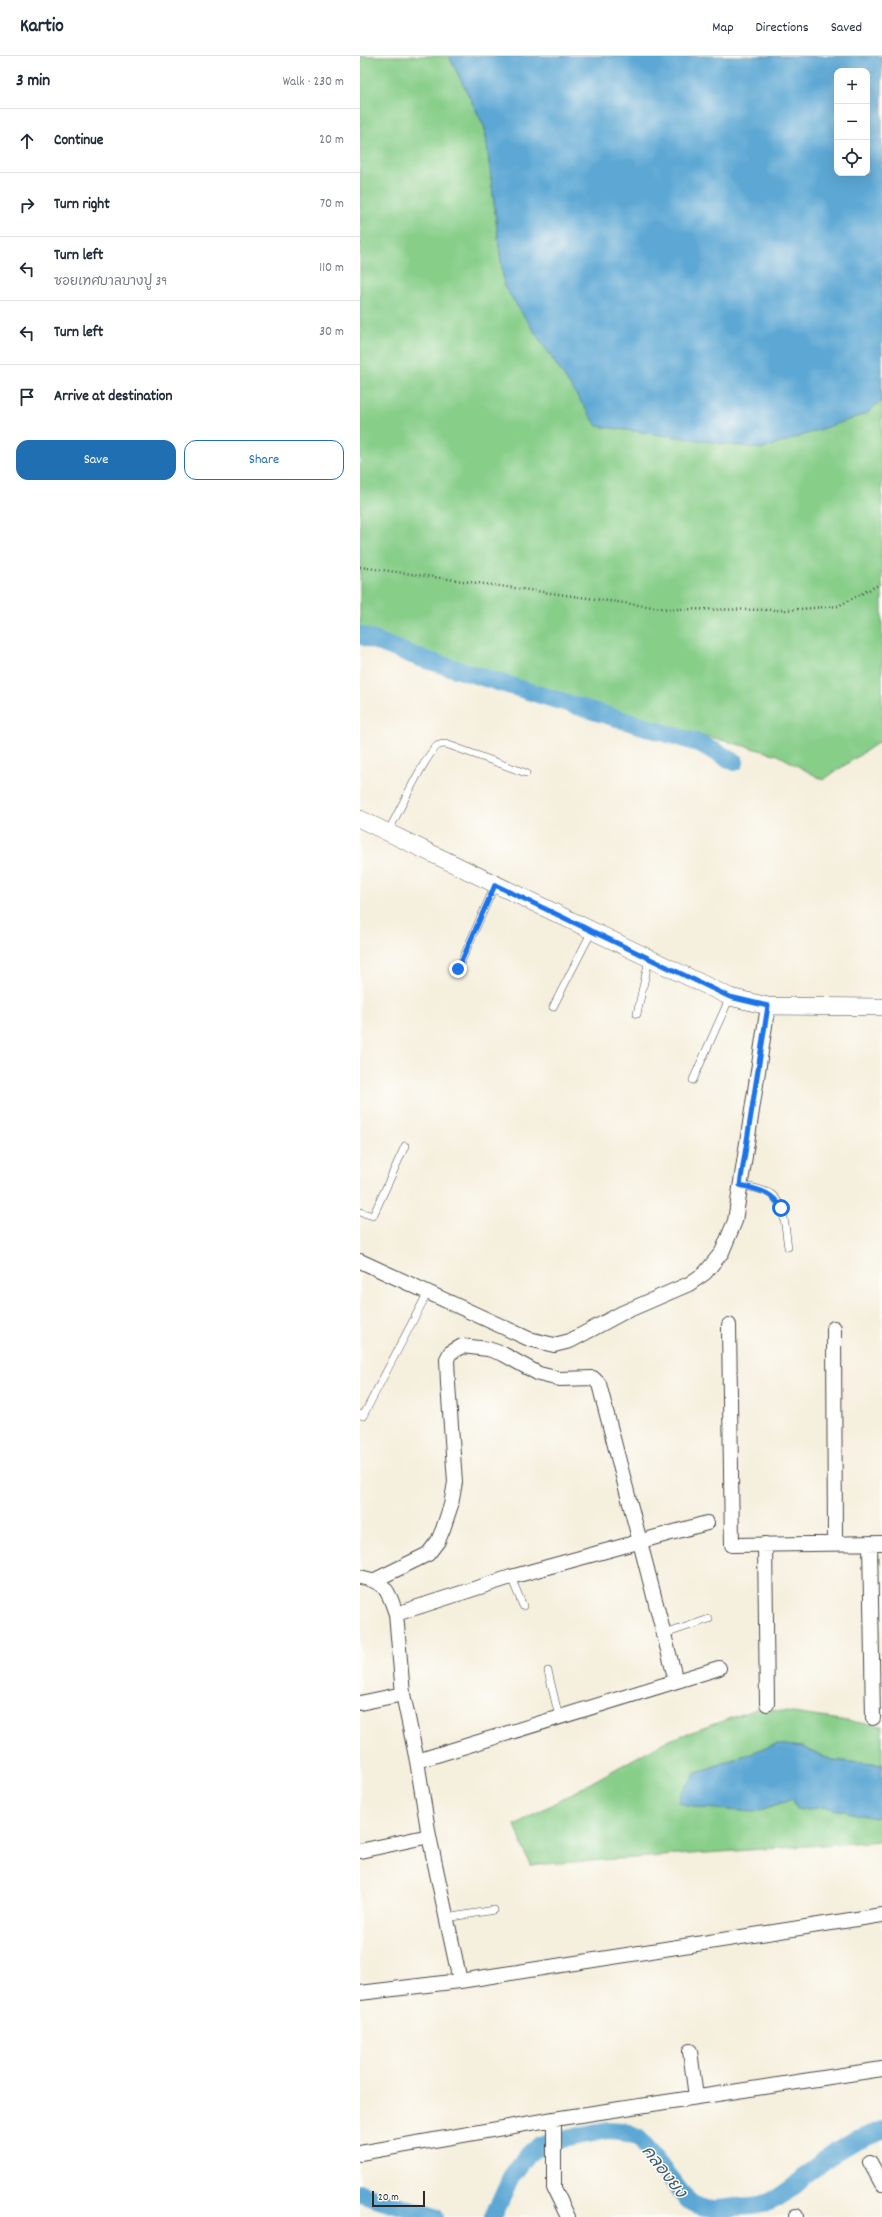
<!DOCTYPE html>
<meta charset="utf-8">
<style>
body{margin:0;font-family:Dekko,"Playpen Sans Thai",sans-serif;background:#f6f6f7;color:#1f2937}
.controls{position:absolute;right:12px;top:12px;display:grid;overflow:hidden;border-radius:8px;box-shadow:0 4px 16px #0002}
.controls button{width:36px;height:36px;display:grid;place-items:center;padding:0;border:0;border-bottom:1px solid #e0e1e3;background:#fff;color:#1f2937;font:20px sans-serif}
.scale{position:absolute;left:12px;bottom:10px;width:53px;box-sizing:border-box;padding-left:4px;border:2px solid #2b2b2b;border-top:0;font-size:11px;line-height:14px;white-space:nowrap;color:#2b2b2b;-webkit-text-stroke:3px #fdfcf7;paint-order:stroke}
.stop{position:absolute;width:12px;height:12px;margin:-9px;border:3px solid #1a73e8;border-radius:50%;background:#fff}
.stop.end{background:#1a73e8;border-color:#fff;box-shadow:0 1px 4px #0008}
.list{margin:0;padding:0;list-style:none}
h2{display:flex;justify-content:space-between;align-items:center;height:52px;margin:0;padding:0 16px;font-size:17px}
h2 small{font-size:13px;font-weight:400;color:#747a83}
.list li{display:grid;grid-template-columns:26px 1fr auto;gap:12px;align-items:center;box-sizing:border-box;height:64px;padding:0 16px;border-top:1px solid #e0e1e3}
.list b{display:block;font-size:15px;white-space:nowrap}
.list p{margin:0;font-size:13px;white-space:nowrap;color:#747a83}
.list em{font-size:13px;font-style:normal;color:#747a83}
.actions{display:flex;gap:8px;padding:12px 16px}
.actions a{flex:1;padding:9px 0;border:1px solid #1f6fb2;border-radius:12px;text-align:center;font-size:14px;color:#1f6fb2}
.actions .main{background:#1f6fb2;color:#fff}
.icon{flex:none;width:22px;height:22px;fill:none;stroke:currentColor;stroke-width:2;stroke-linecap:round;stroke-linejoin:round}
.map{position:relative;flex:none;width:522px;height:2161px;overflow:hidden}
header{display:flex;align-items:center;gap:24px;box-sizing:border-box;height:56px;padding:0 20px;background:#fff;border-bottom:1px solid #e0e1e3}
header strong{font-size:19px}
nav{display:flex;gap:22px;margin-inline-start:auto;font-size:14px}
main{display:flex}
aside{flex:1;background:#fff}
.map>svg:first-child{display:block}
.green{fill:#87ce89;stroke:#597c5a}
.water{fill:#5ca7d4;stroke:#446980;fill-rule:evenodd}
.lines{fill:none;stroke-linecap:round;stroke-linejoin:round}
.canal{stroke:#5ca7d4;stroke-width:18}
.service-casing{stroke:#494846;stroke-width:8}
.minor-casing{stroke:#494846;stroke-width:16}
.tertiary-casing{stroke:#494846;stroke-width:18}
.path{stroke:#494846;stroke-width:2.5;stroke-dasharray:1 3;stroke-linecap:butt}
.service{stroke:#fff;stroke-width:7}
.minor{stroke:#fff;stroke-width:14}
.tertiary{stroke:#fff;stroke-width:17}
.route{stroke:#1a73e8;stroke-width:5}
.labels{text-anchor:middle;stroke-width:3;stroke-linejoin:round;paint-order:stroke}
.water-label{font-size:17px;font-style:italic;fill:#3f5d6f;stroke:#fdfcf7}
</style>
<header>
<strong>Kartio</strong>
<nav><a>Map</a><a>Directions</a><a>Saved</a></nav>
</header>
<main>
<aside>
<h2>3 min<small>Walk · 230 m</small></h2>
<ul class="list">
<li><svg class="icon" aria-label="ahead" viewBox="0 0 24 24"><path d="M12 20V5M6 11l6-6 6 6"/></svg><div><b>Continue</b></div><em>20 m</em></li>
<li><svg class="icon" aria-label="right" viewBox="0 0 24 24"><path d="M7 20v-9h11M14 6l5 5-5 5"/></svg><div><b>Turn right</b></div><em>70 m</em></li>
<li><svg class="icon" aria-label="left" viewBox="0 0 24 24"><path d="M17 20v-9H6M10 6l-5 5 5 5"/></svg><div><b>Turn left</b><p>ซอยเทศบาลบางปู 39</p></div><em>110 m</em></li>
<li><svg class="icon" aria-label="left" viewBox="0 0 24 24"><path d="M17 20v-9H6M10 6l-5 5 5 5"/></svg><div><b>Turn left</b></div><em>30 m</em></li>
<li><svg class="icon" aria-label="arrive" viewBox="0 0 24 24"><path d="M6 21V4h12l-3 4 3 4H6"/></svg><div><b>Arrive at destination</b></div></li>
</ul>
<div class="actions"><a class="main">Save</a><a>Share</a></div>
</aside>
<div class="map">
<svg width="522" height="2161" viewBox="0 0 522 2161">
<rect width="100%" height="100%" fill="#fdfcf7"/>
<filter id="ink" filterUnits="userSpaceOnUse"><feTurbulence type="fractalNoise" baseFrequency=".025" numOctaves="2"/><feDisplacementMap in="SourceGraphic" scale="8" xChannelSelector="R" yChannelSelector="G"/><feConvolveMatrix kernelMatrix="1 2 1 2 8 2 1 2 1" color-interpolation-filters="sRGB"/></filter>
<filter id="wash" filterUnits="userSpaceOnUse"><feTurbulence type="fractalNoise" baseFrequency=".012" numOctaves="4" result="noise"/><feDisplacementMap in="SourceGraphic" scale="16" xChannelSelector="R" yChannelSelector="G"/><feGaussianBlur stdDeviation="0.9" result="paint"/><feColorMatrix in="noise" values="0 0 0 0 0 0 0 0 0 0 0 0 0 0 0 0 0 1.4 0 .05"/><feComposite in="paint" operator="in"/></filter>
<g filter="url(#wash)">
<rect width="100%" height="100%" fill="#f5efdd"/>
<!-- green -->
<path class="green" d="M0,0H89L125,72L144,230L506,358L522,344V684L463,724L418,699L103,616L0,579Z
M399,1652L522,1670V1709L472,1704L442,1691L416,1688L336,1717L319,1747L343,1752L409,1751L433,1743L437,1754L465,1751L515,1762L522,1757V1785L170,1809L155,1769L304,1686Z"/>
<!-- water -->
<path class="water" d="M89,0H522V344L506,358L403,393L237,370L144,230L125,72ZM477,15H507V117H477Z
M416,1688L442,1691L472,1704L522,1709V1757L515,1762L465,1751L437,1754L433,1743L394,1756L343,1752L319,1747L321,1737L336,1717Z"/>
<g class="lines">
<!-- canal -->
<path class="canal" d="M0,579L63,603L341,688L375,706
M0,2137L75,2161
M133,2161L151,2121L168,2098L181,2090L203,2083L248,2074L262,2075L279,2083L328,2145C344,2155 358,2154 376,2151C387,2150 398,2151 409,2146C433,2136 451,2112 472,2098C488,2088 505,2080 522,2074"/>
</g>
</g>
<g filter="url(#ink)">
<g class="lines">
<!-- service casing -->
<g class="service-casing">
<path id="service" d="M28,776C38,758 64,701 77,690C80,688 83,688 86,688L166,717
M98,913L135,829
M193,951L232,875
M277,958L289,903
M333,1024L370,941
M380,1129C389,1131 403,1133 411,1138C426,1149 425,1175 428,1191
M0,1156L13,1160L45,1090
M0,1358L3,1360L68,1236
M151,1521L163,1550
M305,1578L349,1563
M188,1615L199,1661
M87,1862L134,1854"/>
</g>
<!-- minor casing -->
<g class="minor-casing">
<path id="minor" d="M0,1205L169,1283L194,1289L210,1285L262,1257L329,1228L345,1217L362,1196L375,1165L408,950
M369,1269L372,1489L522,1487
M474,1272L475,1487
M510,1487L513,1662
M405,1488L407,1648
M0,1521C26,1526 28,1534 36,1558
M15,1524L68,1498L78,1485L83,1473L91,1449L95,1426L88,1328L87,1303L90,1297L102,1290L128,1293L143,1298L179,1318L200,1323L233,1322L239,1328L316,1625
M43,1638L57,1705L69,1780L100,1925
M0,1647L43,1638L36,1558L151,1521L347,1467
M57,1705L359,1612
M0,1795L69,1780
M0,1937L100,1925L522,1859
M330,1995L336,2041
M194,2063V2132L208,2161
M0,2097L194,2063L522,2013
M510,2106L522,2128
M436,2160V2161"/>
</g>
<!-- tertiary casing -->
<g class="tertiary-casing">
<path id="tertiary" d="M0,763L370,941L408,950L522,951"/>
</g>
<!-- path -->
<path class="path" d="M0,511L308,553L427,554L478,550L522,527"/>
<!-- service -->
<use href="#service" class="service"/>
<!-- minor -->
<use href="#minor" class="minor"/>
<!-- tertiary -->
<use href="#tertiary" class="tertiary"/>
</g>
</g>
<g class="lines" filter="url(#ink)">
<!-- route -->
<path class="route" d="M98,913L135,829L370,941L408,950L380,1129C398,1134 412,1135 421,1152"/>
</g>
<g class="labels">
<!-- water labels -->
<g class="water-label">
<text transform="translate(305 2115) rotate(52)" y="6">คลองยง</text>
</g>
</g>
</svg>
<div class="controls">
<button>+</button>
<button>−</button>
<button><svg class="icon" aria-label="locate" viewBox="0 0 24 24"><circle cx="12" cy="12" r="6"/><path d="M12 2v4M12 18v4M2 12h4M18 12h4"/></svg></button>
</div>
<div class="scale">20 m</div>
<div class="stop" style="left:421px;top:1152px"></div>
<div class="stop end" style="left:98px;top:913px"></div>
</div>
</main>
